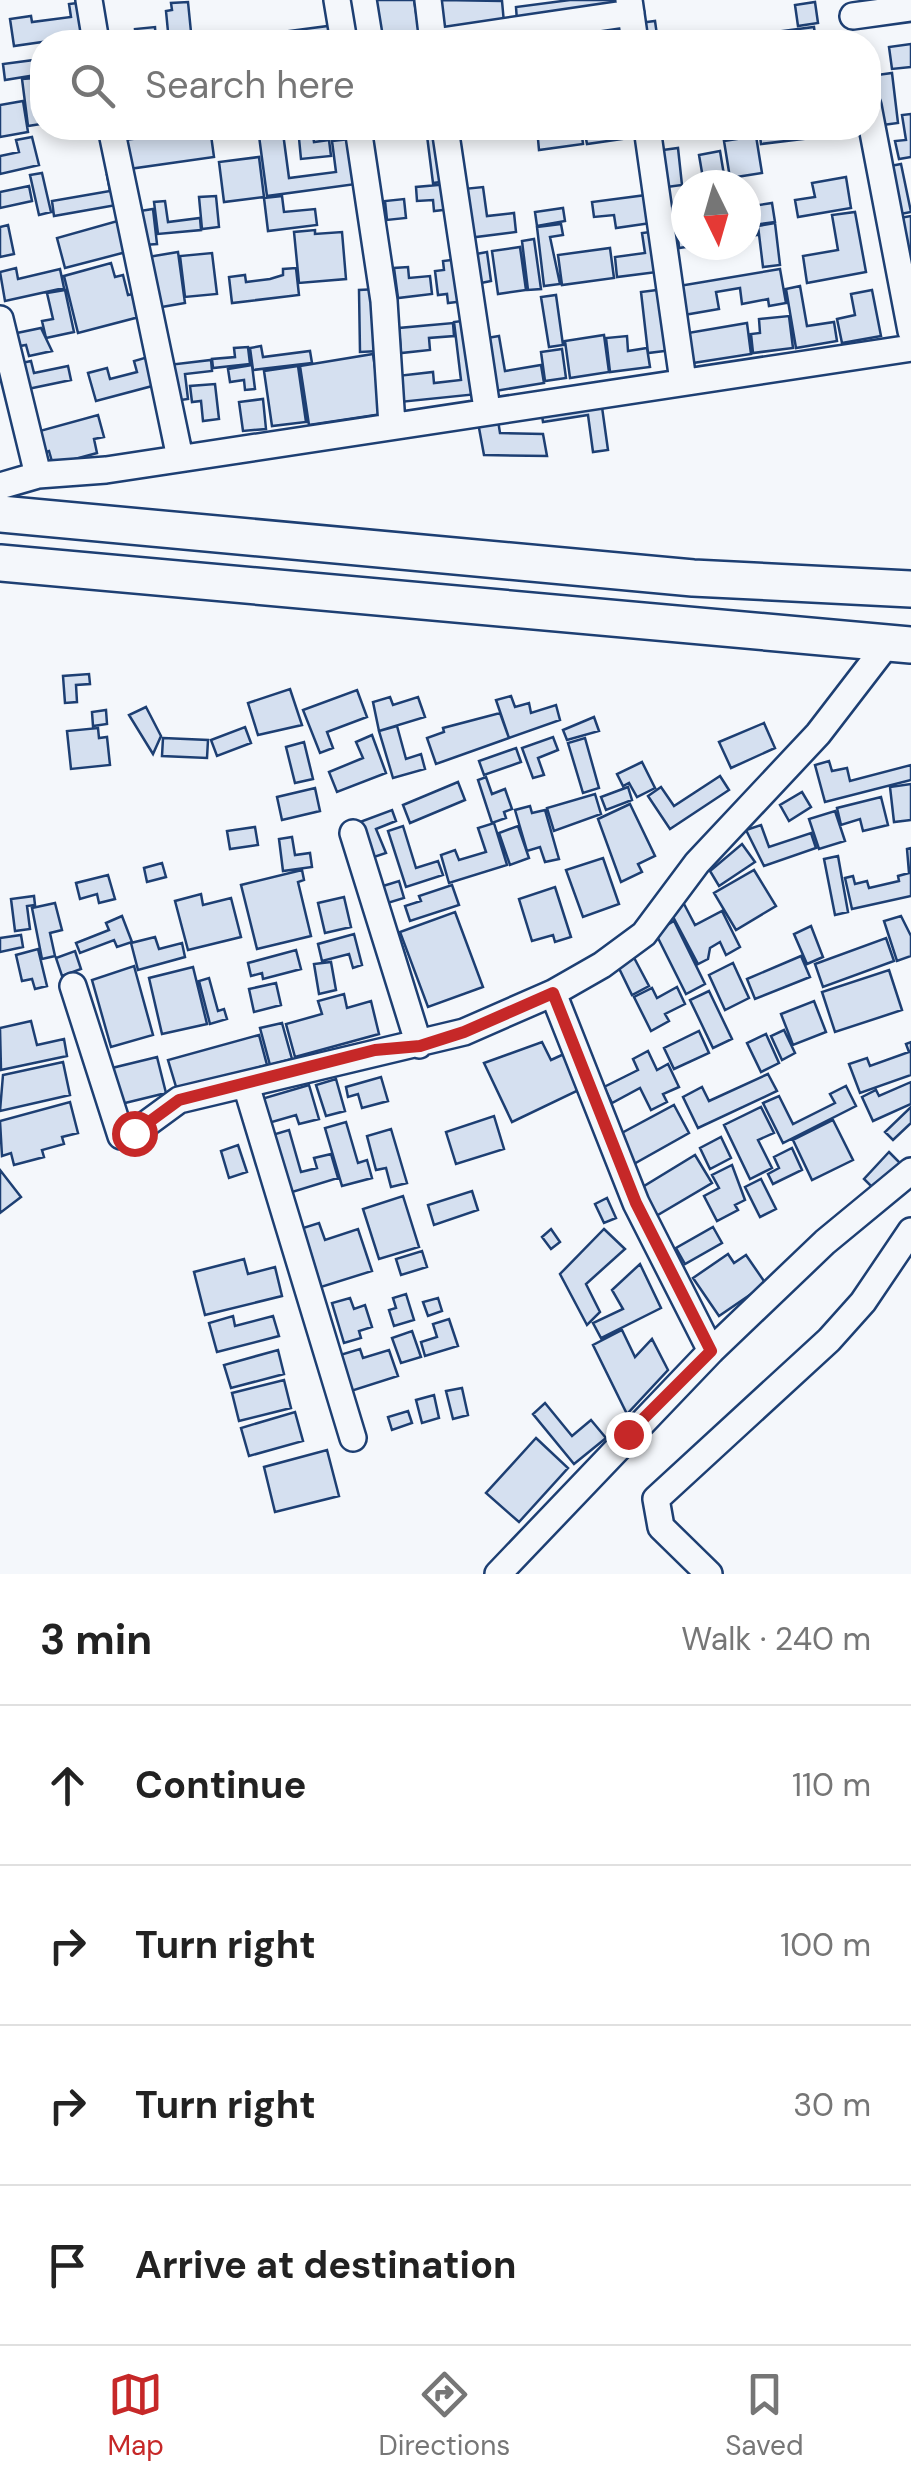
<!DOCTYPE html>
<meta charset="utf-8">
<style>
body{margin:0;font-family:"DM Sans",sans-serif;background:#f6f6f6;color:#222}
.compass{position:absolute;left:671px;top:170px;width:90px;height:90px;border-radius:50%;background:#fff;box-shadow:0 5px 15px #0003;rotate:175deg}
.stop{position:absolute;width:30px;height:30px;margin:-22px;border:8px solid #c62828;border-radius:50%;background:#fff}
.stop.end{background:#c62828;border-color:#fff;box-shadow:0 2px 10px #0008}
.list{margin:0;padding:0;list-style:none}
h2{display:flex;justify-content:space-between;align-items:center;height:130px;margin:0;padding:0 40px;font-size:42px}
h2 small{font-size:32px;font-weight:400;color:#767676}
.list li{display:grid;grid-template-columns:65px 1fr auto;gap:30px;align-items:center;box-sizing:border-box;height:160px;padding:0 40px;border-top:2px solid #e0e0e0}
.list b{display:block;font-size:38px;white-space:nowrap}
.list em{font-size:32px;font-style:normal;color:#767676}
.icon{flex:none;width:55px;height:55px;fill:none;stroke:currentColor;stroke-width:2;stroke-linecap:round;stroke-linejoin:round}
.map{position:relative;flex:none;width:911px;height:1574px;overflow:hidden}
.search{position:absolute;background:#fff;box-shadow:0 5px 15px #0003;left:30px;right:30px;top:30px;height:110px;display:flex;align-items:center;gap:25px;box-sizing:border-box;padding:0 35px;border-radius:40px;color:#767676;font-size:38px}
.sheet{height:770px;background:#fff}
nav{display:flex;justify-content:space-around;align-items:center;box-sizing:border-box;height:140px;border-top:2px solid #e0e0e0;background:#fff;font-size:28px;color:#767676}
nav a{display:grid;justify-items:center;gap:5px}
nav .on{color:#c62828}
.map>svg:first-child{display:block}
.building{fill:#d5e0f0;stroke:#1d3f73;stroke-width:2.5}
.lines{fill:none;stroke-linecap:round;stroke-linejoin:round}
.street-casing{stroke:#1d3f73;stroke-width:30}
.secondary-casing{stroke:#1d3f73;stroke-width:40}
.street{stroke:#f4f7fb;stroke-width:25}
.secondary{stroke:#f4f7fb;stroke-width:35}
.route{stroke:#c62828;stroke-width:12}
</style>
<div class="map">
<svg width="911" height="1574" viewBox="0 0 911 1574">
<rect width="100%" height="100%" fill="#f4f7fb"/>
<!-- building -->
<path class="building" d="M377,0H414L419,31L383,37Z
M441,0L502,1L504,23L444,30Z
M570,0H621L622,8L517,21L516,7Z
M86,2L91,35L14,46L10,19L31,16L32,22L71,17L69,4Z
M188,2L192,42H169L166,11L172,10L171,3Z
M815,2L818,23L798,26L795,5Z
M617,20L619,38L579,42L578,36L568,37L567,26Z
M655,21L658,42H641L639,23Z
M328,26L330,37L337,36L338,42H291L289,31Z
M155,27L156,42H136L135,29Z
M814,27L816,42H768L767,33Z
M566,32L567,42H525L524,36Z
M911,44V67L892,69L889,47Z
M34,60L36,75L5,80L3,64Z
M892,73L898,123L875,126L870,76Z
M35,78L41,124L28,126L22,79Z
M23,101L28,132L0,137V105Z
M911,114V157L899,159L895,141L906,140L902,115Z
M84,128H106V133L85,135Z
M210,128L214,157L129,169L125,140Z
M298,128H312L314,142L329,140L331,156L301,159Z
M426,128H441L448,181L433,183Z
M537,128H581L583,144L539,150Z
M584,128H642L643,136L587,144Z
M654,128H706V134L655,139Z
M719,128H751L752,129L720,133Z
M759,128H818L820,137L761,144Z
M283,133L289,178L336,172L332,141L350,139L356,184L267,196L259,136Z
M756,136L762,173L730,178L724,141Z
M32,137L39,165L0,174V156L19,152L16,140Z
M678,148L682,185L659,188L655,151Z
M720,151L725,181L704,184L699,155Z
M259,157L264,197L224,202L219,162Z
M901,164L911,212L895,215L885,167Z
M42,173L51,212L39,215L30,175Z
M117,174L122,204L54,216L52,201L110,191L107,175Z
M846,177L851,208L798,217L795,200L815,197L812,183Z
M449,184L452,209L434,211L433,200L417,201L416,187Z
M29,186L32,201L0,208V192Z
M483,187L487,216L514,213L516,232L468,238L463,189Z
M654,194L658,222L616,228L614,215L594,217L592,202Z
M216,196L219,227L202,229L199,197Z
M282,196L284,212L315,209L317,225L268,231L264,198Z
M404,199L406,218L387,220L385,201Z
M165,201L168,222L200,218L201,230L158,234L154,202Z
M772,203L775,222L746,226V207Z
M563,208L565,221L537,226L535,212Z
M153,209L157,244L144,245L140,211Z
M855,212L866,272L807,283L803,256L838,250L832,215Z
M911,216V263L903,264L894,219Z
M121,220L130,251L65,268L57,238Z
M686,222V234L675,235L673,223Z
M775,223L780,265L763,267L758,226Z
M561,224L563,235L550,237L560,284L544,286L537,227Z
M8,225L14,254L0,257V227Z
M756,227L757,235L746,237V228Z
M315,230V234L342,232L346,279L299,283L294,232Z
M659,231L665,271L617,277L615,257L645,253L642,233Z
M686,236V245H699L679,248L678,237Z
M534,239L541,289L528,290L522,241Z
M746,239L747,245L701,251L700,245H746Z
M520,247L526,290L498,294L492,251Z
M610,248L614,278L562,285L558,255Z
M178,252L185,303L156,308L148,257Z
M487,252L491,281L476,284L471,255Z
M212,253L217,294L185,297L180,256Z
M460,259L465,301L448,303L447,294L438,295L435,271L444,270L443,261Z
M111,263L115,277L123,275L128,295L133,294L139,317L78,333L64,276Z
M408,267L409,278L430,276L432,294L398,298L394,268Z
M16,268L18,279L60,269L64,288L5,301L0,272Z
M296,268L299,295L232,303L229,277L245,275L246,282L270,279L283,275V269Z
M780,269L786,303L769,306L768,299L742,304L740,288L716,292L719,309L684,315L679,286Z
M800,286L807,326L834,322L837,341L796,348L786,289Z
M378,289L379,351L360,352L359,290Z
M665,289L673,350L648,353L641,292Z
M65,290L74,332L46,338L42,321L53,319L47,293Z
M872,290L881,336L842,343L837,319L855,315L851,294Z
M556,295L563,345L549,347L541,297Z
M789,316L793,348L753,353L751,334L760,333L759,319Z
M470,320L478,394L400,402L397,376L433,372L434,383L461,380L454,322Z
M453,323L454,336L429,338L430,350L401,353L399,328Z
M747,323L751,354L693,363L688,333Z
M41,328L52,351L29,356L26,345L14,347L12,334Z
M604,335L609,372L570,378L565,341Z
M499,336L505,371L541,365L544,383L495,391L487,338Z
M627,336L628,351L647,348L650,367L610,372L606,338Z
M261,346L263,357L310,351L312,363L253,370L250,348Z
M248,347L250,364L213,368L212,359L235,357L234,348Z
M562,349L566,378L545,381L541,352Z
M373,354L382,414L309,425L300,366Z
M148,357L156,385L96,401L88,373L107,368L110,379L137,372L134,361Z
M211,360L212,371L185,374L188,399L173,401L168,365Z
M31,361L34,373L68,366L71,380L23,390L17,364Z
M252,365L255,389L245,390L244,380L230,382L228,369Z
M298,366L306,422L272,426L264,371Z
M215,384L219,419L203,421L201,401L192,402L190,386Z
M263,399L266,429L243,431L239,402Z
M601,400L608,450L593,452L588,415L543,422L541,409Z
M497,414L500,433L543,434L547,456L484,455L477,417Z
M98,415L104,437L94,439L97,453L53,465L49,451L42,453L36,432Z
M89,674L90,684L76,685L77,702L65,703L63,676Z
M290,689L302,725L258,735L248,703Z
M357,690L367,717L327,732L333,748L320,753L303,710Z
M511,696L515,707L529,703L531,713L556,705L560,720L509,738L496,700Z
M390,697L393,705L418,697L425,717L379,731L373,702Z
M146,707L161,736L153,754L129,715Z
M106,710L107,724L93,726L92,712Z
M500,713L509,738L436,764L427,738L444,732L443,728Z
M594,717L599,731L567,740L563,730Z
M764,723L775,748L731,768L719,742Z
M397,726L406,759L421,754L425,769L393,778L379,731Z
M245,727L251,743L217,756L211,740Z
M98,728L99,738L107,737L110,765L71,769L67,731Z
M372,735L386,773L337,792L329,772L363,758L356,742Z
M553,737L558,750L538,758L544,775L533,778L522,748Z
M163,738L208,740L207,758L162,756Z
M585,738L599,788L583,793L568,743Z
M304,742L313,779L295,783L286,747Z
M516,748L521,762L484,775L479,761Z
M829,761L832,771L847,768L850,781L911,765V780L825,802L815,765Z
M642,762L655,788L637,797L629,783L623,786L617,774Z
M720,776L729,790L670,829L648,796L661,787L674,806Z
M486,777L492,794L505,789L512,809L504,812L506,818L492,823L478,780Z
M458,782L465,800L410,823L403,805Z
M911,784V820L894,822L890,787Z
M628,787L632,800L606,810L601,797Z
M315,788L320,811L282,820L277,797Z
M802,792L811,807L789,821L780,805Z
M595,794L601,814L554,831L547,808Z
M881,797L888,825L863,831L860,819L841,825L837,808Z
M630,804L655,856L638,864L642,872L621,882L598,819Z
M530,806L532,813L545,810L559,859L545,862L540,847L527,851L515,810Z
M392,810L396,821L376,829L386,853L374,857L360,822Z
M835,811L845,841L819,849L809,819Z
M494,823L507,865L449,883L441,855L455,850L459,860L486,852L478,828Z
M761,825L769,847L811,833L816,848L764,866L746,830Z
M403,826L416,868L438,861L443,875L406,887L388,831Z
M518,826L529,858L510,865L499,833Z
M255,827L258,845L230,849L227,831Z
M292,837L295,855L310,853L312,867L283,871L279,839Z
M742,844L755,862L719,886L710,871Z
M911,848V896L852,909L845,878L853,876L855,884L867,881L869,888L899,881L898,876L909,873L907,849Z
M838,856L848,912L835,915L824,859Z
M603,858L619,904L583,917L566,870Z
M162,863L166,877L147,882L144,868Z
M302,870L304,880L298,882L311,936L257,949L241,885Z
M754,870L776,906L736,930L714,893Z
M108,875L115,899L99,903L97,894L80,899L76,883Z
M399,881L404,898L381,905L383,886Z
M452,885L459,905L410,921L405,906L421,901L419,896Z
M555,887L571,937L555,942L553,935L532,941L519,899Z
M201,894L203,905L231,898L241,937L188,950L175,901Z
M34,896L35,905L27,906L30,929L15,931L11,899Z
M344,897L351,927L325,933L318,903Z
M55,903L62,930L50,933L55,956L42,959L32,908Z
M684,904L695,925L722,911L740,947L726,955L720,942L710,948L708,959L698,964L670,911Z
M455,912L483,987L428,1007L400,932Z
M122,916L132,942L117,947L114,940L80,953L76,943L109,930L106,923Z
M901,916L911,936V956L897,961L884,921Z
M674,921L705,984L686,994L655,932Z
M811,926L823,957L807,964L794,934Z
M354,934L362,965L353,968L349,954L322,961L318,944Z
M21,935L23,947L0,952V938Z
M155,937L159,949L182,943L185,957L138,970L131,943Z
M886,938L894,961L823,987L815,964Z
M38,949L47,986L35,989L32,979L22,981L16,955Z
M296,950L301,969L263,979L262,973L251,976L248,963Z
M75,951L81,969L62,976L56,958Z
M631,952L649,986L632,995L615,960Z
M801,956L810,977L755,999L747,979Z
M331,962L336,990L319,994L314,964Z
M733,963L749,998L725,1010L709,975Z
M134,966L153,1035L111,1047L92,980Z
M193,967L207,1024L162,1034L149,978Z
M889,970L902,1010L835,1032L822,992Z
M209,978L218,1011L224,1009L227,1019L210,1024L199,981Z
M276,983L281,1005L254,1012L249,989Z
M677,987L685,1004L665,1014L669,1021L651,1031L634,997L652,988L657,998Z
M709,991L732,1039L713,1048L690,1000Z
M344,994L347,1008L371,1001L379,1034L295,1057L286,1024L322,1014L318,1001Z
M814,1001L826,1032L793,1045L781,1014Z
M31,1021L37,1045L64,1039L67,1056L1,1070L0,1028Z
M282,1023L292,1059L270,1065L260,1028Z
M784,1030L795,1053L782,1060L771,1036Z
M699,1031L709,1053L674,1069L664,1048Z
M766,1034L779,1063L761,1072L747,1043Z
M259,1035L267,1065L177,1090L168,1060Z
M542,1042L551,1060L564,1054L581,1089L512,1122L484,1063Z
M911,1042V1075L860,1093L849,1064L867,1058L870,1066L909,1052L906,1044Z
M648,1051L657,1070L668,1064L679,1087L663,1094L667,1102L651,1110L640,1088L612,1103L604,1087L638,1070L633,1059Z
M157,1057L166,1093L121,1104L112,1068Z
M63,1062L70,1095L0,1111L3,1075Z
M768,1074L777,1091L698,1128L683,1097L702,1087L709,1101Z
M381,1077L388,1101L362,1108L358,1094L348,1097L346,1087Z
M336,1079L345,1111L326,1116L316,1085Z
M911,1082V1104L873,1121L862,1097L876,1090L879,1096Z
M309,1085L319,1119L299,1124L296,1115L265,1124L258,1100Z
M846,1086L856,1106L783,1143L763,1103L779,1096L793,1124L835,1103L830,1094Z
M70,1102L78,1133L62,1137L64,1144L42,1150L44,1157L14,1165L11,1153L2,1156L0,1121Z
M674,1105L689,1133L632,1165L618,1135Z
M761,1107L774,1133L758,1140L772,1168L750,1179L724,1125Z
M911,1107V1123L893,1140L885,1132Z
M494,1116L504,1149L456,1164L446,1132Z
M833,1120L853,1160L812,1180L793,1140Z
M346,1122L358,1163L367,1160L372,1178L342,1186L325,1128Z
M391,1129L407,1183L391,1187L386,1168L376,1170L367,1136Z
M289,1130L301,1172L317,1168L314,1158L331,1154L338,1178L289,1193L272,1135Z
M721,1137L731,1158L710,1169L700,1148Z
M238,1145L247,1172L229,1178L221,1151Z
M792,1148L802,1170L773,1184L768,1174L779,1168L774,1157Z
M889,1152L900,1163L875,1190L864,1179Z
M695,1155L712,1183L651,1219L636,1191Z
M732,1165L745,1200L735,1205L738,1210L717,1221L704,1196L719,1188L712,1175Z
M0,1170L21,1197L0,1213Z
M761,1179L776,1209L760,1217L745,1187Z
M472,1191L478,1210L434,1225L428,1205Z
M403,1196L419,1247L379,1259L363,1209Z
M607,1198L616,1218L604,1223L595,1204Z
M319,1223L325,1240L358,1229L372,1271L321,1287L303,1228Z
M713,1227L722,1243L685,1264L676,1248Z
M551,1229L560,1242L551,1249L542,1237Z
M604,1229L625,1249L586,1284L600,1312L587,1325L560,1274Z
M422,1251L427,1267L401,1275L396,1259Z
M728,1254L734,1263L746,1255L766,1284L719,1316L693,1278Z
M244,1259L248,1274L275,1267L282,1296L205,1315L194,1272Z
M640,1264L661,1308L601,1338L593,1323L623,1309L612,1290Z
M406,1294L414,1320L394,1326L389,1310L396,1308L393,1298Z
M350,1298L354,1309L365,1305L372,1327L359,1331L361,1338L344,1343L332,1303Z
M438,1298L442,1311L428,1316L423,1302Z
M233,1316L235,1326L273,1316L279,1336L217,1352L209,1323Z
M449,1319L458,1346L425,1356L421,1342L437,1337L433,1324Z
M622,1330L635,1357L652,1339L668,1370L627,1414L593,1345Z
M412,1331L421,1357L401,1363L392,1338Z
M360,1349L363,1358L389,1350L398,1376L351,1391L340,1355Z
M278,1350L284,1374L231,1388L224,1365Z
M284,1380L291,1408L239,1421L232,1393Z
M462,1388L468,1415L453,1419L446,1391Z
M434,1395L439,1418L422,1423L416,1400Z
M545,1403L572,1436L591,1420L606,1438L574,1464L533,1414Z
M408,1411L412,1423L392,1430L388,1417Z
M295,1412L303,1441L249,1456L241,1428Z
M536,1438L568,1468L519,1522L486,1493Z
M327,1450L339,1496L275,1512L264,1467Z"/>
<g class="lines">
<!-- street casing -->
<g class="street-casing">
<path id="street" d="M89,0L96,42
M337,0L344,42
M428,0L433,42
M629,0L635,42
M853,16L911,8
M435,42L631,13
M868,106L911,331
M111,128L180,458
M358,128L384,301L392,425
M445,128L487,409
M647,128L683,381
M0,319L38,475
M0,486L38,475L106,470L911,348
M353,833L419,1045
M73,986L121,1136L134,1133L179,1100L464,1032L553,993L602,965L644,934L697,863L818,734L888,643
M553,993L636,1203L711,1351
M246,1085L353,1438
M498,1574L711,1351L825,1242L911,1171
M709,1574L661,1527L656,1499L829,1340L863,1302L911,1231"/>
</g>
<!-- secondary casing -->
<g class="secondary-casing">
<path id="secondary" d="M0,514L693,578L911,589
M0,563L911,645"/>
</g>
<!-- street -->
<use href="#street" class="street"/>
<!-- secondary -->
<use href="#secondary" class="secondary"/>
</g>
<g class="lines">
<!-- route -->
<path class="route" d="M134,1133L179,1100L375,1050L420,1046L464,1032L553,993L636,1203L711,1351L628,1434"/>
</g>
</svg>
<svg class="compass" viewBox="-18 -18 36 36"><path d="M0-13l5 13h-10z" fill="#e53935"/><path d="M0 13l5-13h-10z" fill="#767676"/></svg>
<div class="stop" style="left:134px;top:1133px"></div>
<div class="stop end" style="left:628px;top:1434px"></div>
<div class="search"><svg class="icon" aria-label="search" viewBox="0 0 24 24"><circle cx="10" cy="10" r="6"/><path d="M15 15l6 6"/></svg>Search here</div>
</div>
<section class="sheet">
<h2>3 min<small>Walk · 240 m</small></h2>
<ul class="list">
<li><svg class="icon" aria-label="ahead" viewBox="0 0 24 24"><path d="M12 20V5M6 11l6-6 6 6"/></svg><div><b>Continue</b></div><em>110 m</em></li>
<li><svg class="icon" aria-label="right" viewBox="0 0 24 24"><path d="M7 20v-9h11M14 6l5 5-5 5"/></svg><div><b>Turn right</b></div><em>100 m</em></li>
<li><svg class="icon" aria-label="right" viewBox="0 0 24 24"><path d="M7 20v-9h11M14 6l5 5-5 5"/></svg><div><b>Turn right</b></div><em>30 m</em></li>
<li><svg class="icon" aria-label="arrive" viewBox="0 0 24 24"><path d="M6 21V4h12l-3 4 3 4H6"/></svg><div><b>Arrive at destination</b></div></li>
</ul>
</section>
<nav>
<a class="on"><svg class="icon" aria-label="map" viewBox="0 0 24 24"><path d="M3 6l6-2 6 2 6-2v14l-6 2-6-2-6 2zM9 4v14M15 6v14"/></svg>Map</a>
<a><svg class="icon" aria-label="directions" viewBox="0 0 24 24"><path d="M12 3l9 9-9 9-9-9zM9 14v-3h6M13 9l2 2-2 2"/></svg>Directions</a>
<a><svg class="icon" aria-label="saved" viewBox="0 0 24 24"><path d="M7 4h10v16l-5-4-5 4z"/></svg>Saved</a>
</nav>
